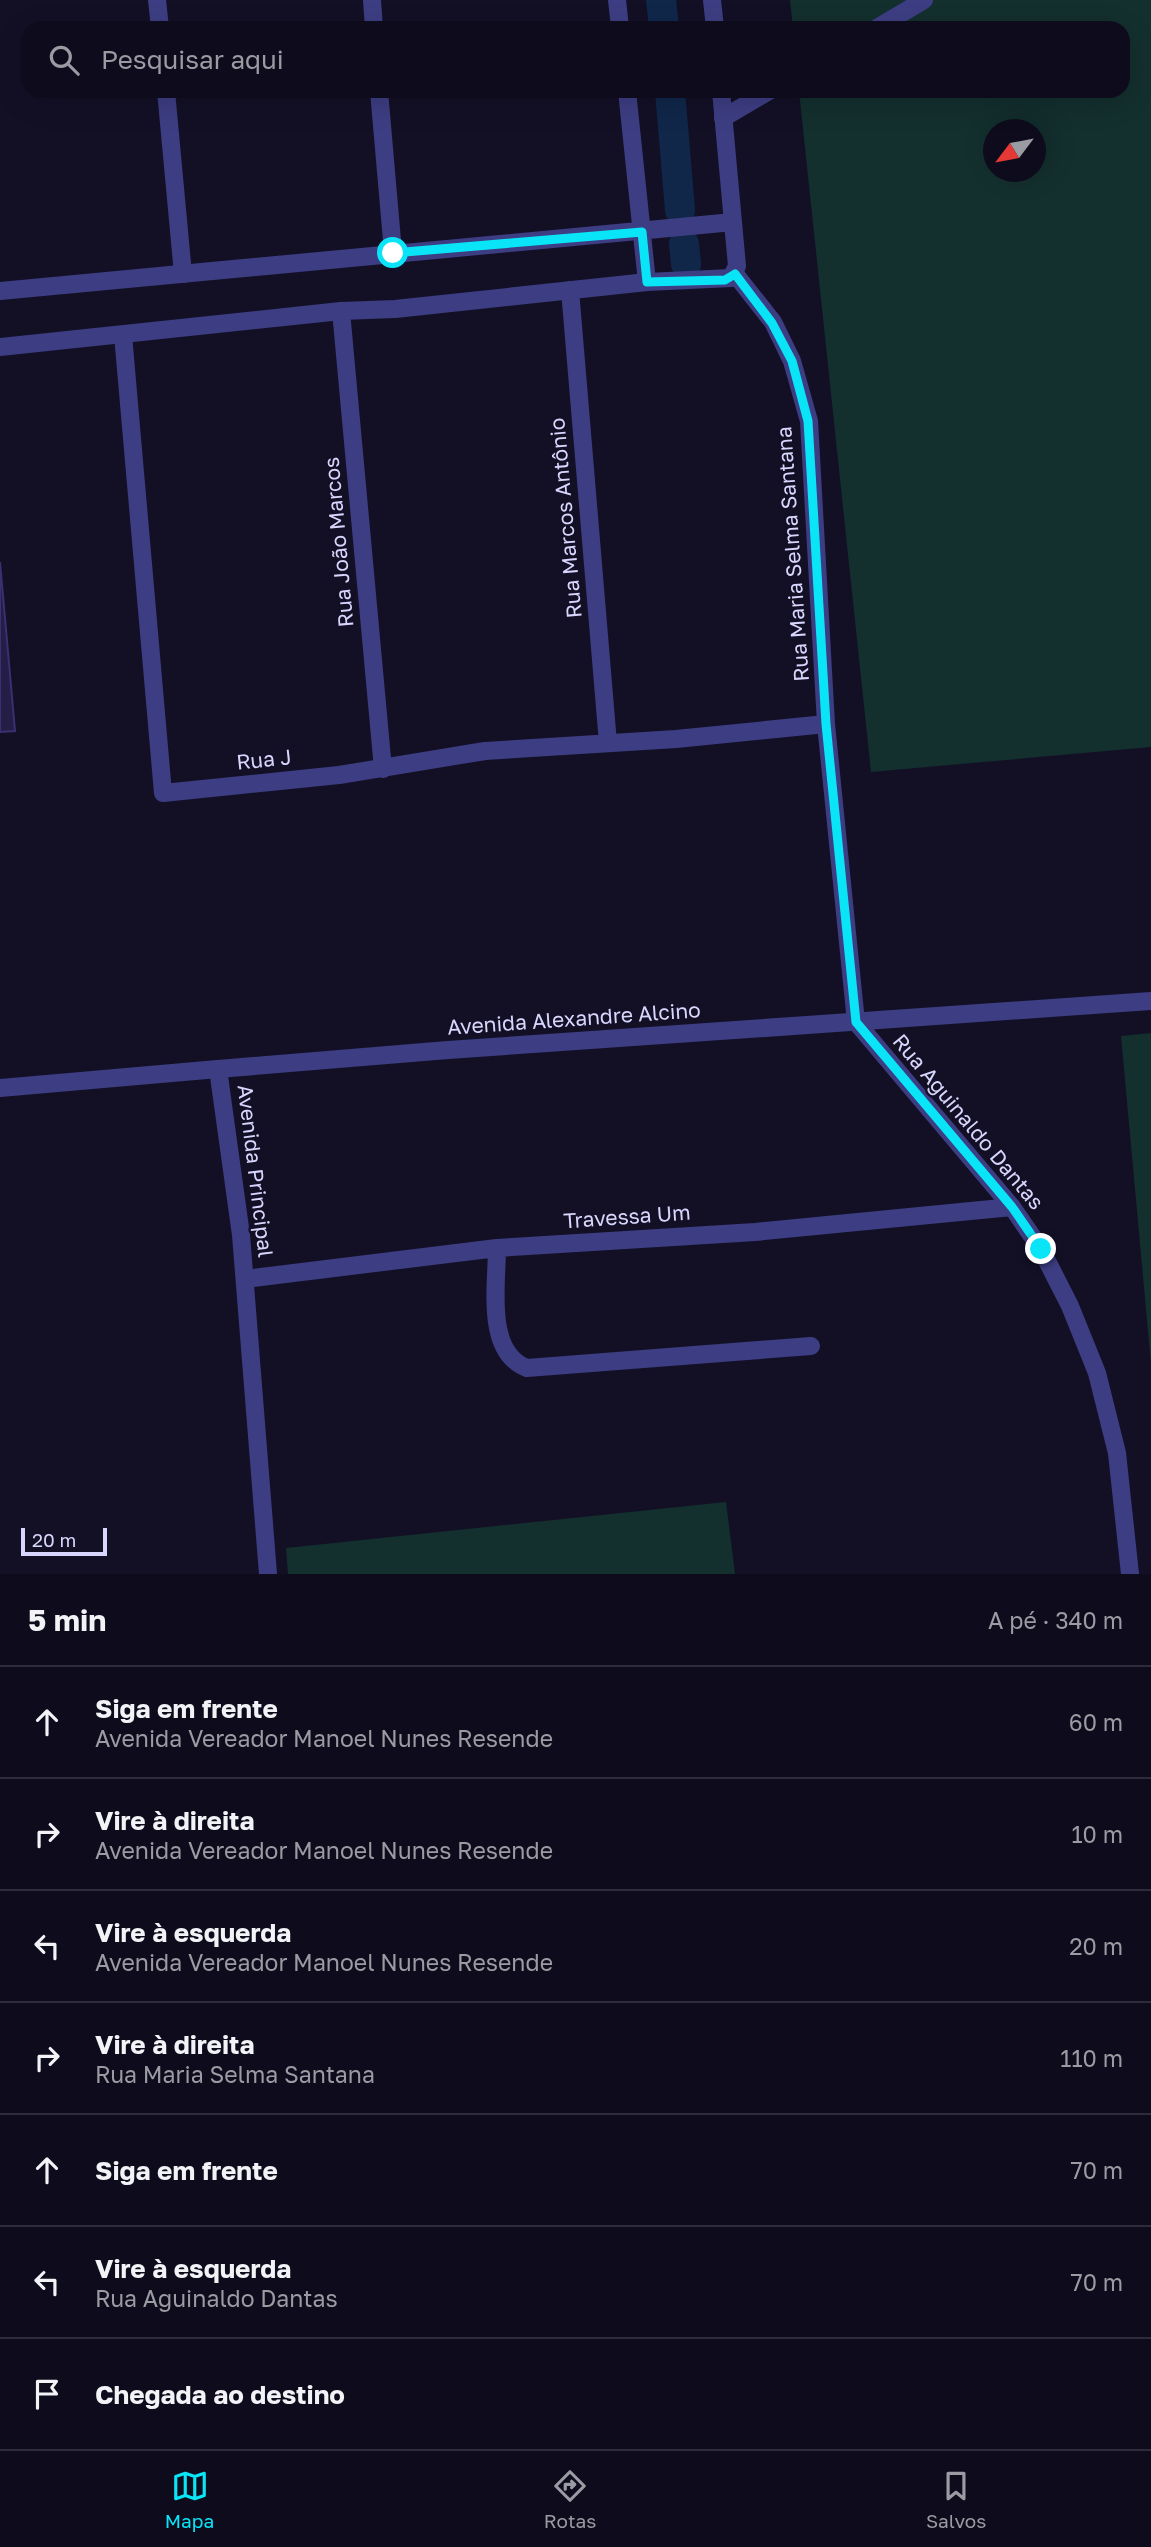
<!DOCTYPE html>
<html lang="pt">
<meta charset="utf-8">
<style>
body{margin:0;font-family:"Golos Text",sans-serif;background:#1c1a29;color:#f1f3f6}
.compass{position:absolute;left:983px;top:119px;width:63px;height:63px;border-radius:50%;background:#0e0c1c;box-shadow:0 7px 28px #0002;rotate:238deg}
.scale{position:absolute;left:21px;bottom:18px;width:86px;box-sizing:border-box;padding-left:7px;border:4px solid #d9d6fe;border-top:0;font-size:19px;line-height:24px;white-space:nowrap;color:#d9d6fe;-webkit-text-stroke:5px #131026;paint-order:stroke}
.stop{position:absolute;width:21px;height:21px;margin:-16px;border:5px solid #09e5f7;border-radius:50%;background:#fff}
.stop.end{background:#09e5f7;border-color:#fff;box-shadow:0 2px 7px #0008}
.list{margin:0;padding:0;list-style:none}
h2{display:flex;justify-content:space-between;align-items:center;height:91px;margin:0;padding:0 28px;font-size:30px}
h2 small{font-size:23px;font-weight:400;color:#9b9ba3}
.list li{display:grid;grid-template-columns:46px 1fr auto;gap:21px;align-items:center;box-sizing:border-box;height:112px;padding:0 28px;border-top:2px solid #2e2c3b}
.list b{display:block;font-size:26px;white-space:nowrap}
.list p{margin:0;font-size:23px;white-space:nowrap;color:#9b9ba3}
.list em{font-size:23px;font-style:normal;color:#9b9ba3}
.icon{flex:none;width:38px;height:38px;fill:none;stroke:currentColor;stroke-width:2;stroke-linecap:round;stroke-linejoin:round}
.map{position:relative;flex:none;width:1151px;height:1574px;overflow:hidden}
.search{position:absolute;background:#0e0c1c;box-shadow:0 7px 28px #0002;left:21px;right:21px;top:21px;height:77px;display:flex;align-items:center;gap:18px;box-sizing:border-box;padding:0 24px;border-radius:21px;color:#9b9ba3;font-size:26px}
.sheet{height:875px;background:#0e0c1c}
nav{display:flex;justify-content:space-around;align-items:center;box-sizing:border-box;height:98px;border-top:2px solid #2e2c3b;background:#0e0c1c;font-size:19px;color:#9b9ba3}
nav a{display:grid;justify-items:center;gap:4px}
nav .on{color:#09e5f7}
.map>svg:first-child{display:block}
.green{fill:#132f2e;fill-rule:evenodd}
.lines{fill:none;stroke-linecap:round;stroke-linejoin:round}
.canal{stroke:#10274a;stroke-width:30}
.building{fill:#241d46;stroke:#3b2f71;stroke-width:2}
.minor{stroke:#3d3d83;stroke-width:18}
.tertiary{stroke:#3d3d83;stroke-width:18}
.route{stroke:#09e5f7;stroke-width:9}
.labels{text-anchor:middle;stroke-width:5;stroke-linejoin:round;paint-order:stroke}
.street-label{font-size:21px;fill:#d9d6fe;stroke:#131026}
</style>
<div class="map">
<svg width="1151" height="1574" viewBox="0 0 1151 1574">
<rect width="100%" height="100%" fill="#131026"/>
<!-- green -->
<path class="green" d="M790,0H1151V747L871,772L799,91H1123V28H793ZM993,130H1036V172H993Z
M1151,1033V1364L1121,1036Z
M726,1502L735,1574H288L286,1548Z"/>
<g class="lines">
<!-- canal -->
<path class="canal" d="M661,0L664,28
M670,91L680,210
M684,244L686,264"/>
</g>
<!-- building -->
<path class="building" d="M0,562L15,731L0,732Z"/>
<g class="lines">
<!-- minor -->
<path class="minor" d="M157,0L160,28
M372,0L374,28
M877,28L924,0
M166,91L183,274
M379,91L393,252
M723,118L769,91
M735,274L773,322L792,361L809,421L826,724L856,1022L1012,1207L1041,1249L1070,1306L1097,1373L1117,1453L1130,1574
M570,290L608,743
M341,311L383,769
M123,335L163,793L339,775L485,751L676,739L826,724
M218,1069L448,1050L1151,1001
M497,1248C497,1285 485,1352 527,1368L811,1346
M245,1279L497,1248L755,1232L1012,1207"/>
<!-- tertiary -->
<path class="tertiary" d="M617,0L620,28
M712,0L715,28
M627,91L647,282
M0,291L733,222
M0,347L341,311L395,309L647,282L731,278L737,266L721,91
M0,1088L218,1069L241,1235L268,1574"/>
</g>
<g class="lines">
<!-- route -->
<path class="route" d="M393,253L642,232L647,282L725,280L735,274L772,323L792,361L808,421L826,724L856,1022L1012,1207L1041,1249"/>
</g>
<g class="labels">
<!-- street labels -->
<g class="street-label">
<text transform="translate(566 518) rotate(-95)" y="7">Rua Marcos Antônio</text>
<text transform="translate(339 542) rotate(-95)" y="7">Rua João Marcos</text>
<text transform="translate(793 554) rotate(-94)" y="7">Rua Maria Selma Santana</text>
<text transform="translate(264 760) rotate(-6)" y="7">Rua J</text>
<text transform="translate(574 1019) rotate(-4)" y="7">Avenida Alexandre Alcino</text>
<text transform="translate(968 1122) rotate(50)" y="7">Rua Aguinaldo Dantas</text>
<text transform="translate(255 1171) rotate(83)" y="7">Avenida Principal</text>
<text transform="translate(627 1217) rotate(-4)" y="7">Travessa Um</text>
</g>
</g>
</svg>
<svg class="compass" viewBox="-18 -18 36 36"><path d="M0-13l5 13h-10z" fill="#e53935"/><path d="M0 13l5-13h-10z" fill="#9b9ba3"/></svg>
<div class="scale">20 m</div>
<div class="stop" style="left:393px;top:253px"></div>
<div class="stop end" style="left:1041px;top:1249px"></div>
<div class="search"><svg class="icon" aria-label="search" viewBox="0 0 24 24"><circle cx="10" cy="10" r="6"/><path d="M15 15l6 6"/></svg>Pesquisar aqui</div>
</div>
<section class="sheet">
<h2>5 min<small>A pé · 340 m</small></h2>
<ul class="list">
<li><svg class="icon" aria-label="ahead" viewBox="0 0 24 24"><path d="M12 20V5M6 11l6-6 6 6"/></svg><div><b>Siga em frente</b><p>Avenida Vereador Manoel Nunes Resende</p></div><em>60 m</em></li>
<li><svg class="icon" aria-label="right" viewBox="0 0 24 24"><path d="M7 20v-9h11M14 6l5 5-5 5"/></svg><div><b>Vire à direita</b><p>Avenida Vereador Manoel Nunes Resende</p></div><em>10 m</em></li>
<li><svg class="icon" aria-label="left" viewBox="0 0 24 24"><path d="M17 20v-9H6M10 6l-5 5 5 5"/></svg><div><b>Vire à esquerda</b><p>Avenida Vereador Manoel Nunes Resende</p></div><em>20 m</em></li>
<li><svg class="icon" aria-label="right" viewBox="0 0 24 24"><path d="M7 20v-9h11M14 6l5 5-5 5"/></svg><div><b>Vire à direita</b><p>Rua Maria Selma Santana</p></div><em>110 m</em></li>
<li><svg class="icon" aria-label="ahead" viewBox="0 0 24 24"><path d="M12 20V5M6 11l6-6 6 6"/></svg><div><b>Siga em frente</b></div><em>70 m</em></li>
<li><svg class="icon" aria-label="left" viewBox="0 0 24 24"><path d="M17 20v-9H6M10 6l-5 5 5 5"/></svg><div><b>Vire à esquerda</b><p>Rua Aguinaldo Dantas</p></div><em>70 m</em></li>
<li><svg class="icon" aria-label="arrive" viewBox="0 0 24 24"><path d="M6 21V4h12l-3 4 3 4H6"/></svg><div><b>Chegada ao destino</b></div></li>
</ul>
</section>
<nav>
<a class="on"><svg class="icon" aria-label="map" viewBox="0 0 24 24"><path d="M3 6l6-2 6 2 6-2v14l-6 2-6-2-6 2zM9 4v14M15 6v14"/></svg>Mapa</a>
<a><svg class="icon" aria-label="directions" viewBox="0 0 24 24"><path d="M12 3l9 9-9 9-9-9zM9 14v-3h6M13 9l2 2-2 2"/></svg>Rotas</a>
<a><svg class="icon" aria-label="saved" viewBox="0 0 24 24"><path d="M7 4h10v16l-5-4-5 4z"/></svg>Salvos</a>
</nav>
